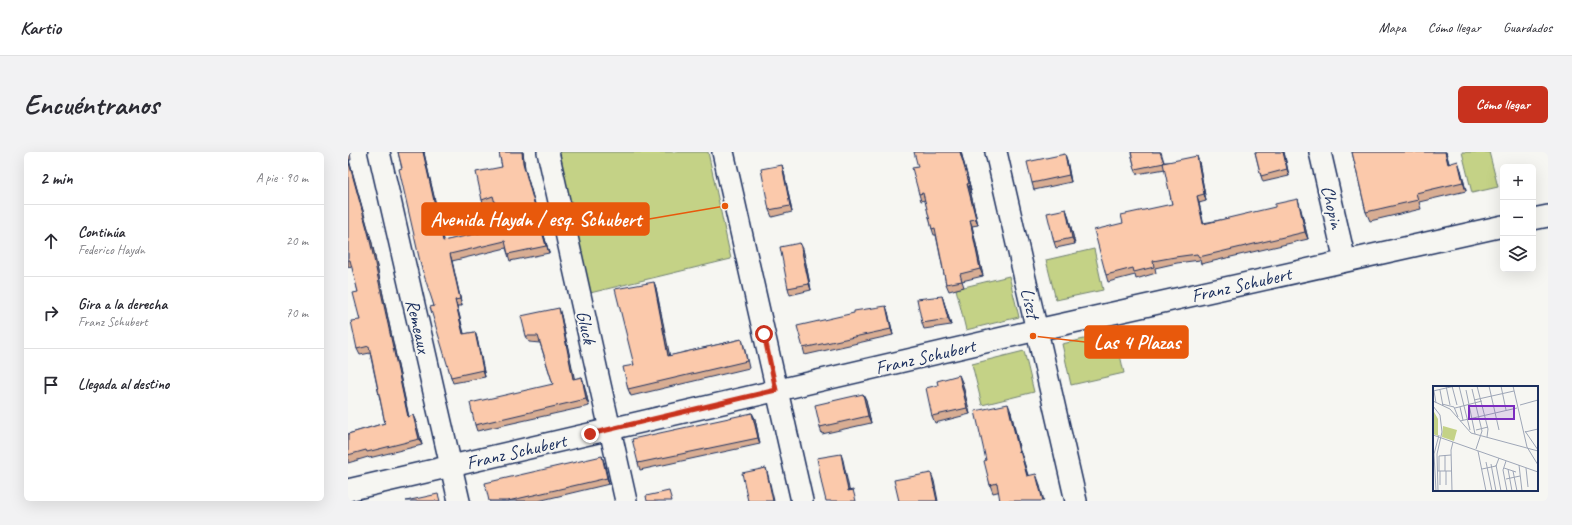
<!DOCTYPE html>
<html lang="es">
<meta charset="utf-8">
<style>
body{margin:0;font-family:Caveat,sans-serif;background:#f2f2f3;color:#2b2b33}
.controls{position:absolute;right:12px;top:12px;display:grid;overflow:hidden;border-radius:6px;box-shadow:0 4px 16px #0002}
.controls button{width:36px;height:36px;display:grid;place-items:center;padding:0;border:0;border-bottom:1px solid #e1e1e2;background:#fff;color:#2b2b33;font:20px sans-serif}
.stop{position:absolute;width:12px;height:12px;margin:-9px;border:3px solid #c8321e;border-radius:50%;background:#fff}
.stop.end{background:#c8321e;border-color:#fff;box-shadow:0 1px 4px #0008}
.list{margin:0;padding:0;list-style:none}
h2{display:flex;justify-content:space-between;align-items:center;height:52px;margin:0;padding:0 16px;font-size:17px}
h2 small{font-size:13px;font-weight:400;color:#7c7c81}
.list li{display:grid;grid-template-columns:26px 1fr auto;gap:12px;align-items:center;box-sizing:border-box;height:72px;padding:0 16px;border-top:1px solid #e1e1e2}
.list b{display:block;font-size:15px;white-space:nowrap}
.list p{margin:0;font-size:13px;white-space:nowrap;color:#7c7c81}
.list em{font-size:13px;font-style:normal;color:#7c7c81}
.icon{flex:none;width:22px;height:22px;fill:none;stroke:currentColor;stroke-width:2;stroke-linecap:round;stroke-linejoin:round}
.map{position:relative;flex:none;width:1200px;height:349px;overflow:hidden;border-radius:6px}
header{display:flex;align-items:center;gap:24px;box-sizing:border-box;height:56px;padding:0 20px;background:#fff;border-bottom:1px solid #e1e1e2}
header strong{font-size:19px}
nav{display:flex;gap:22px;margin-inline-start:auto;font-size:14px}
.intro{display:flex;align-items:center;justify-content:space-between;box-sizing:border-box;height:96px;padding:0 24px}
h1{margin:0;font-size:28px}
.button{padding:10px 18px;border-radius:6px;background:#c8321e;color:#fff;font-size:14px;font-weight:700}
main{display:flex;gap:24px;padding:0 24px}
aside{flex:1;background:#fff;border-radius:6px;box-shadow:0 4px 16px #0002}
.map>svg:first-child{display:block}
.green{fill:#c4d286;stroke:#708072}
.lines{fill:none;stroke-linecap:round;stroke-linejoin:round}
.street-casing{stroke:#1b2f5e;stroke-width:24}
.street{stroke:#f6f6f2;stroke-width:21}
.wall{fill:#d8ad93;stroke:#1b2f5e}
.shaded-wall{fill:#b08d78;stroke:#1b2f5e}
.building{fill:#fbc9ab;stroke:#1b2f5e}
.route{stroke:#c8321e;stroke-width:5}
.labels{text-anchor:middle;stroke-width:4;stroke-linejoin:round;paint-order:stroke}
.street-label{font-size:19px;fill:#1b2f5e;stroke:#f6f6f2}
.inset-road{fill:none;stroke:#9ea6b7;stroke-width:1}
.view{fill:#7b2cbf;fill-opacity:0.15;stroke:#7b2cbf;stroke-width:2}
.inset-edge{fill:none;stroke:#1b2f5e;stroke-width:2}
.leader{fill:none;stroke:#e8590c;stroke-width:1.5}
.callout-dot{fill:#e8590c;stroke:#f6f6f2;stroke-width:1.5}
.callout{fill:#e8590c;stroke:#e8590c;stroke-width:1.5}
.callout-label{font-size:20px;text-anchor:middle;font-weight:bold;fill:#fff}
</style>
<header>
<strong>Kartio</strong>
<nav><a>Mapa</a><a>Cómo llegar</a><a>Guardados</a></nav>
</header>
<div class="intro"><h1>Encuéntranos</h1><a class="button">Cómo llegar</a></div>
<main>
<aside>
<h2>2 min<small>A pie · 90 m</small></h2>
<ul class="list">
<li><svg class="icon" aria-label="ahead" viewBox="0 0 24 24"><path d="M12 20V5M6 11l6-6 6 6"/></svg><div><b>Continúa</b><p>Federico Haydn</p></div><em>20 m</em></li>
<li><svg class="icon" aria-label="right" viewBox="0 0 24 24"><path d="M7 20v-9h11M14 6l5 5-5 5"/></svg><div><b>Gira a la derecha</b><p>Franz Schubert</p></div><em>70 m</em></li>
<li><svg class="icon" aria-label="arrive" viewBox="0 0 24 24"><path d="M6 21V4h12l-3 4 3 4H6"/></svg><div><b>Llegada al destino</b></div></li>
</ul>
</aside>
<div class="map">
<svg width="1200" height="349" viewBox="0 0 1200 349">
<rect width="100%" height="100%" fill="#f6f6f2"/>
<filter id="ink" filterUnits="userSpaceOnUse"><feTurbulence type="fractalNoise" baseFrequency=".025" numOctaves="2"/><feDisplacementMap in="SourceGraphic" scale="8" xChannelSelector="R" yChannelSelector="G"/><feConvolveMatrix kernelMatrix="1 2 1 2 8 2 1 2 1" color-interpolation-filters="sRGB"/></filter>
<g filter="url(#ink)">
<!-- green -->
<path class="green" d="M209,0H360L383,107L242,141Z
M1114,0H1141L1150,35L1124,41Z
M746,97L755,138L708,148L698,108Z
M661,124L671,165L618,178L608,137Z
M767,180L776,221L723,233L714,192Z
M676,199L686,240L634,253L624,212Z"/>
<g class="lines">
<!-- street casing -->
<g class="street-casing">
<path id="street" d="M31,0L111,349
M200,0L278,349
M375,0L454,349
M648,0L728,349
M972,0L997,109
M1185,67L1200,64
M0,338L689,178L1155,74"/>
</g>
<!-- street -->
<use href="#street" class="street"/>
</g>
<!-- wall -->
<path class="wall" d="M0,0H2L3,8H1L24,91L61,265L68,270L74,293L21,306L20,305L0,311V282L37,271L22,201L12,203L9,197L12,168L10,140L4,114L0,115Z
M50,0H77L76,1L96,89L154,76L147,51L136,54L134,48L154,15L151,0H175L177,17L201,101L162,109L158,96L104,109L114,154H109L116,182L127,180L129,186L137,225L105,231L103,225L86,154Z
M613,0L623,38H622L630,73L624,74L635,124L614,129L616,135L601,139L598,132L588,83H586L584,77L577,48L573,49L571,42L570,15Z
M783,0H813L816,10H851L858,49L851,51L855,71L952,54L960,87L853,112L852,108L829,111L807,116L808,121L788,127L787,123L760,130L758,123L775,71L824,52L817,17L789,22L787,17Z
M907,0H936L941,24L915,30L913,24Z
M1004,0H1098L1101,11L1113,18L1118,39L1071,50L1073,57L1022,69L1018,60Z
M719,8L723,30L686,38L684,31Z
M434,13L436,20L444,60L424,65L421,58Z
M718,57L720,63L727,92L708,96L706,90Z
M452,91L455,97L463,138L442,143L440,136Z
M306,130L308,136L321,204L394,187L396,194L401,216L283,244L280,237Z
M594,144L603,173L576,177L574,171Z
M540,160L545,183L457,203L455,196Z
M213,163L226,227L234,225L236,232L241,254L129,279L127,273L205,232L192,191L181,190L178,184Z
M614,230L622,262L587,271L584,264L590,233Z
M515,242L518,248L523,271L474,282L472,275Z
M663,260L672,299L675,307L680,323L691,330L645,341L642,333L638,308Z
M404,261L407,267L412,292L292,318L290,311Z
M256,310L261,332L190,349H141Z"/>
<!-- shaded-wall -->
<path class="shaded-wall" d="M75,0H77L76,1L98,96L95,89Z
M174,0H175L177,17L201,101L175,11Z
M612,0H613L623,38L621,31Z
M935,0H936L941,24L939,17Z
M1097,0H1098L1103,20L1100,12Z
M717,2L719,8L723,30L721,23Z
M849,4L851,10L858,49L856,42Z
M0,5L24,91L62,271L60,265Z
M1110,9L1113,18L1118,39L1115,30Z
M434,13L436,20L444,60L442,54Z
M619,32L622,38L630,73L628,67Z
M849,44L851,51L857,78L855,72Z
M950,47L952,54L960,87L957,80Z
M718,57L720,63L727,92L724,86Z
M622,68L624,74L635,124L632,117Z
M452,91L455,97L463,138L461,132Z
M102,102L104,109L114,154L112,147Z
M306,130L308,136L323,210L320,204Z
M594,144L596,150L603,173L600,167Z
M107,148L109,154L118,189L115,182Z
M538,154L540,160L545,183L543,177Z
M211,156L213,163L228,234L225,227Z
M127,180L129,186L137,225L135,218Z
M611,223L614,230L622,262L619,256Z
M234,225L236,232L241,254L238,247Z
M515,242L518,248L523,271L520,264Z
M660,252L663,260L673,308L671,300Z
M404,261L407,267L412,292L410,286Z
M65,263L68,270L74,293L71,287Z
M672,299L675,307L682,332L679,324Z
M493,302L495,308L503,346L500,339Z
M254,304L256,310L261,332L259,326Z
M418,316L420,323L426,349H425Z
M583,321L586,329L590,349H589Z
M688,322L691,330L696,349H695Z"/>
<!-- building -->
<path class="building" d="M50,0H75L95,89L154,76L145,44L134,48L128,20L154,15L151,0H174L175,11L198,94L160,102L157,89L102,102L112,147L107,148L115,182L127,180L135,218L103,225L82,155L86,154L73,114L51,17L54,16Z
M566,0H612L621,31L619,32L628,67L622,68L632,117L612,122L614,129L598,132L587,76L584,77L575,41L571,42L564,16L570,15Z
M783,0H812L816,11L787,17Z
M907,0H935L939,17L913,24Z
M1004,0H1097L1100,12L1110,9L1115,30L1068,41L1070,48L1018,60Z
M717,2L721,23L684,31L679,10Z
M849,4L856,42L849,44L855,72L927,55V52L950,47L957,80L851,105L849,102L827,105L805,109L806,115L786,120L785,116L758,123L746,78L775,71L773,63L824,52L815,11Z
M0,7L21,84L60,265L65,263L71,287L19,300L18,298L0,303V282L37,271L21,194L9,197L3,169L12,168L5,141L10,140L2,108H0Z
M434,13L442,54L421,58L413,17Z
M718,57L724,86L706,90L699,61Z
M452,91L461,132L440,136L432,95Z
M306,130L320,204L394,187L399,209L280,237L275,215L286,213L267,137Z
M594,144L600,167L574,171L569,147Z
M538,154L543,177L455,196L449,174L506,161V159Z
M211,156L225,227L234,225L238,247L127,273L122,251L205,232L190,184H178L173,164Z
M611,223L619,256L584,264L578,236L590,233L589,229Z
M515,242L520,264L472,275L467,253Z
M660,252L671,300L672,299L679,324L688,322L695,349H652L649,331L642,333L636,309L638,308L627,259Z
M404,261L410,286L290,311L284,287Z
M493,302L500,339L505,338L508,349H478L474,333L469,306Z
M254,304L259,326L160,349H141L137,331Z
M418,316L425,349H400L394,321Z
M583,321L589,349H551L546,328Z
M321,339L324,349H299L298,344Z
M90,342L92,349H58Z"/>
</g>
<g class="lines" filter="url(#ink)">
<!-- route -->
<path class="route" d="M242,282L428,238L416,182"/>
</g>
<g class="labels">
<!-- street labels -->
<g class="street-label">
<text transform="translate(985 55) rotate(77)" y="7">Chopin</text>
<text transform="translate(893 132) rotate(-13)" y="7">Franz Schubert</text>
<text transform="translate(683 151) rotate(77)" y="7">Liszt</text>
<text transform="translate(71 174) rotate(77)" y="7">Remeaux</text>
<text transform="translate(239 175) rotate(77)" y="7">Gluck</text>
<text transform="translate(577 204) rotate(-13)" y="7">Franz Schubert</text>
<text transform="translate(168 299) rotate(-13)" y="7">Franz Schubert</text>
</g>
</g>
<!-- overview -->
<g transform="translate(1085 234)">
<rect width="105" height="105" fill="#f6f6f2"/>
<path d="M0,24L5,33V50L0,48ZM10,40L24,44L21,55L9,51Z" fill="#c4d286"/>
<path class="inset-road" d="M13,0L17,19M19,0L24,19M26,0L37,44M44,0L55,43L54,51M56,0L66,44M68,0L73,24M80,0L94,61L105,79M39,3L49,45L43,63M7,4L10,20M33,4L42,48M0,5L22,0M1,5L3,17M41,14L81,5M0,15L17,23L38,47L105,65M9,18L21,21L25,31M87,19L105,14M0,20L7,29L9,46L4,68L5,105M27,21L30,34M22,22L49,15M27,35L84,22M43,44L55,41M92,45L105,64M92,46L105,43M0,49L105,86M45,65L53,105M12,69V85M6,70L18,69M73,75L70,84L74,105M53,76L59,105M58,78L63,105M63,79L68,105M86,79L89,105M71,82L83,86M93,82L95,101M49,83L63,80L66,72M75,83L79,105M4,85H18M6,85V70M7,85V99M13,85V99M80,85L84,105M73,93L87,90M3,105L1,68L6,49M19,105L18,64L20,56"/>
<path class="view" d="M36,20H81V33H36Z"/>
<rect width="105" height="105" class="inset-edge"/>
</g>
<!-- callouts -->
<path class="leader" d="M377 54L301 67M685 184L737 190"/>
<g class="callout-dot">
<circle cx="377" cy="54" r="4"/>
<circle cx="685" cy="184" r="4"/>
</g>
<g class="callout">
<rect x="74" y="51" width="227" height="32" rx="4"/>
<rect x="737" y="174" width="103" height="32" rx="4"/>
</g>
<g class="callout-label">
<text x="188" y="74">Avenida Haydn / esq. Schubert</text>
<text x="789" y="197">Las 4 Plazas</text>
</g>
</svg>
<div class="controls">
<button>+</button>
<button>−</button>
<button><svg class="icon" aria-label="layers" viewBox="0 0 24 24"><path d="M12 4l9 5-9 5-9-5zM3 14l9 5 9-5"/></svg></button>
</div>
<div class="stop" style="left:416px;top:182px"></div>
<div class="stop end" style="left:242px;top:282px"></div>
</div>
</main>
